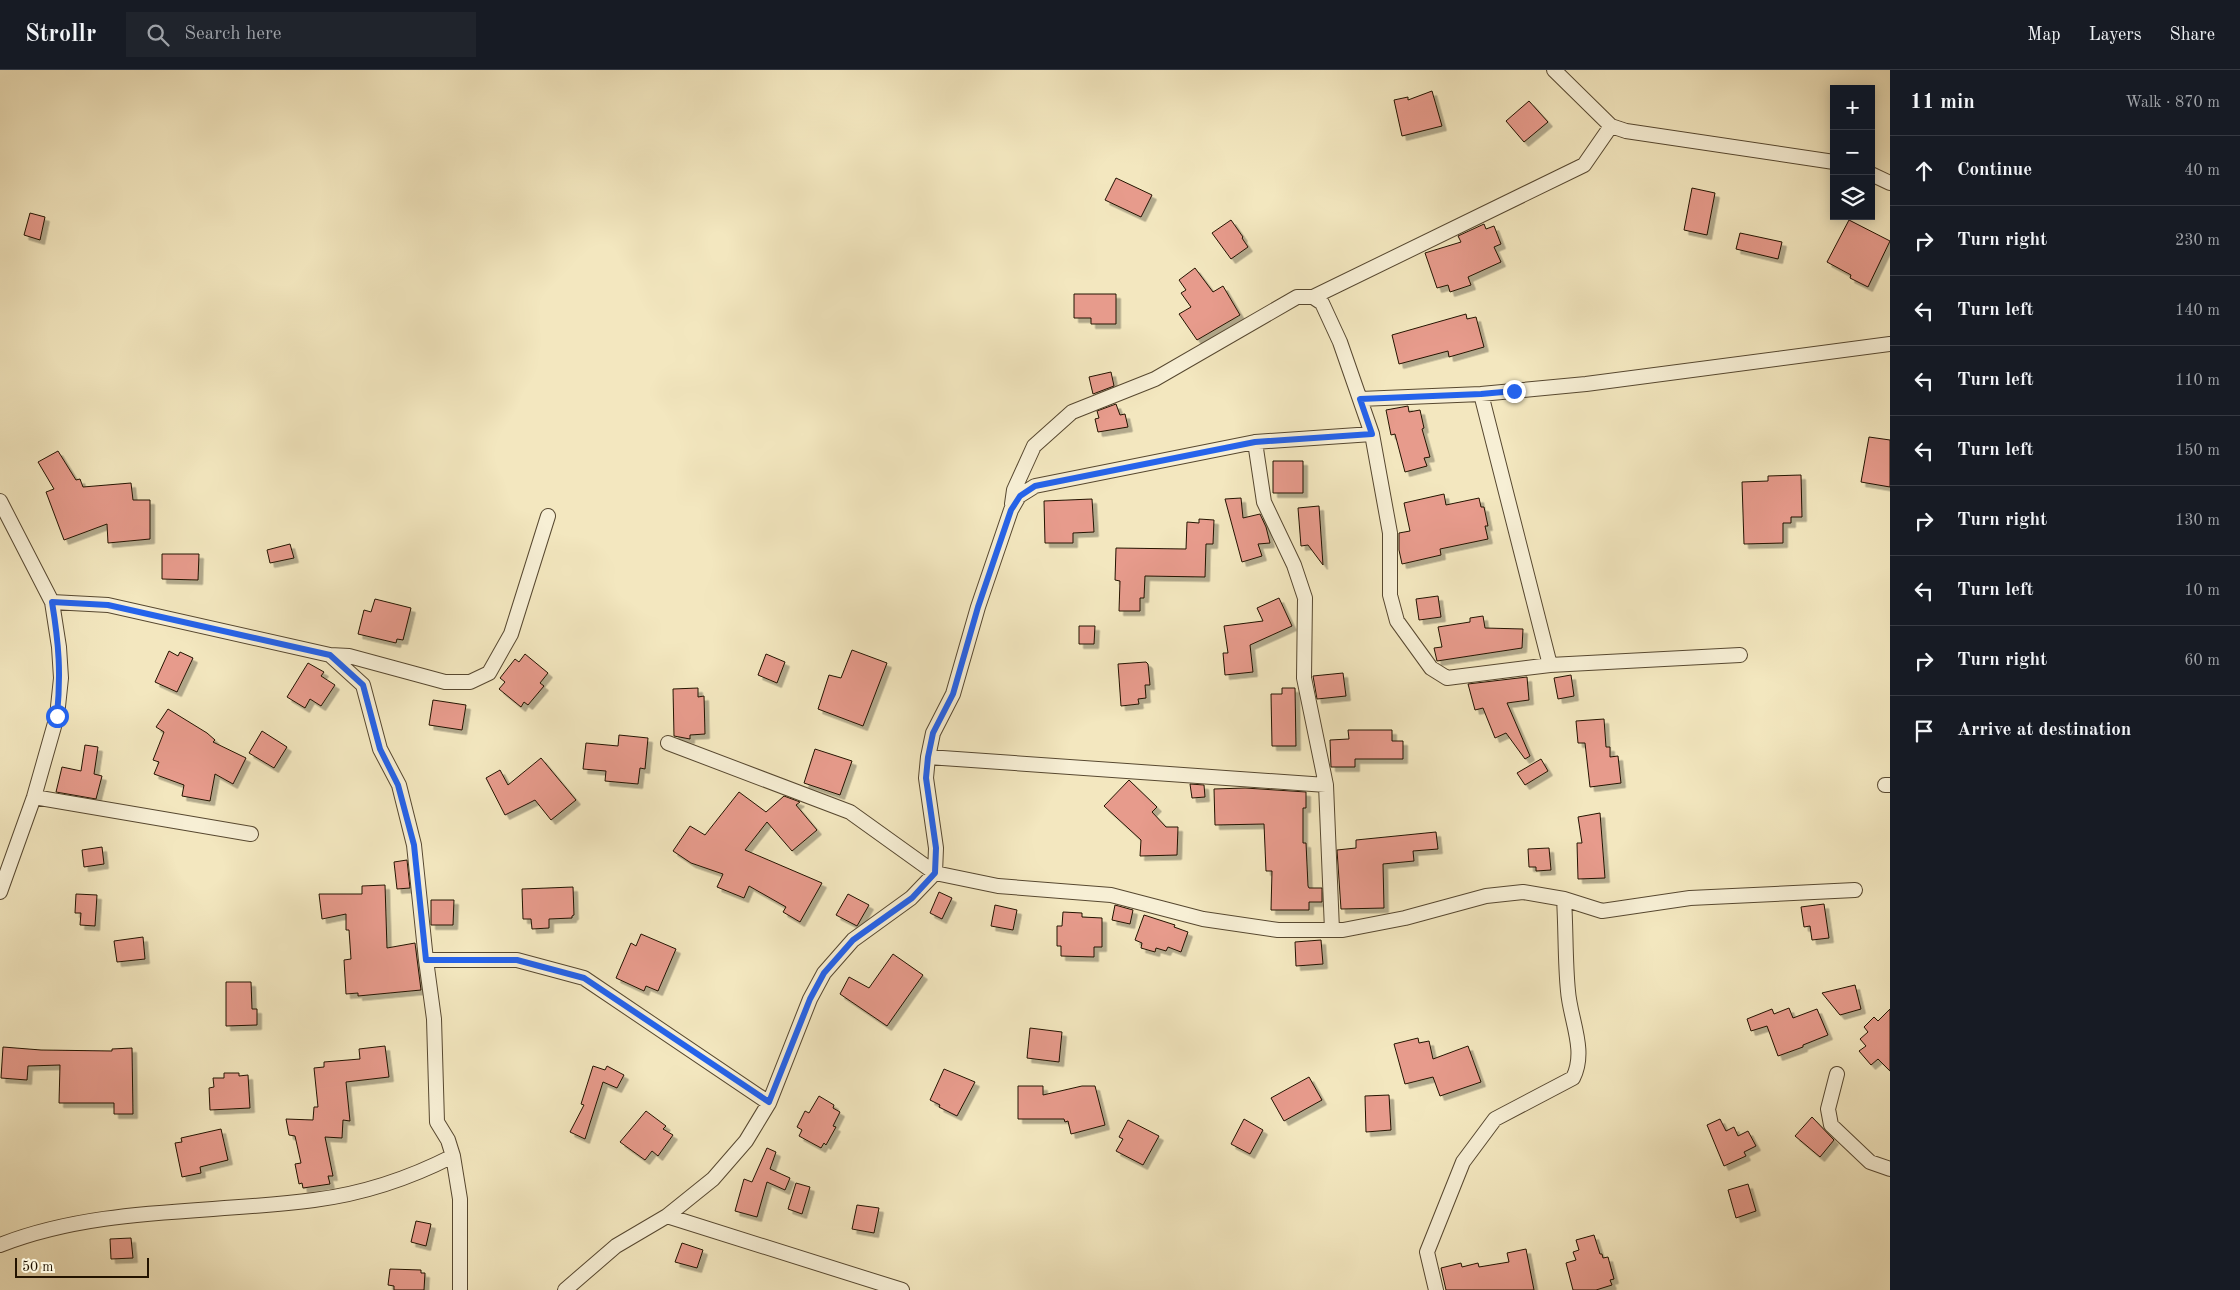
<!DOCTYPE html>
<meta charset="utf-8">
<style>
body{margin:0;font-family:"Old Standard TT",serif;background:#20242c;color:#f1f3f6}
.controls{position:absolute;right:15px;top:15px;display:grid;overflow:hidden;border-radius:0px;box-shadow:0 2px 12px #0003}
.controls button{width:45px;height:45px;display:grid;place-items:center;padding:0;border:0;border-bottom:1px solid #363941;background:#171b24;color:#f1f3f6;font:25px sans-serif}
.scale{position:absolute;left:15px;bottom:12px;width:134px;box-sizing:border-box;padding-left:5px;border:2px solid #231300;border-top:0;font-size:14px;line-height:18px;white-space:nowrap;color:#231300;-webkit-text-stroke:4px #f7efd5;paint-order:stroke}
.stop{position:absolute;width:15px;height:15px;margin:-11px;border:4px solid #2563eb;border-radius:50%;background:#fff}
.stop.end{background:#2563eb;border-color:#fff;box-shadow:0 1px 5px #0008}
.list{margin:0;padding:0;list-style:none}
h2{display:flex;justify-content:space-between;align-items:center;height:65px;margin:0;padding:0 20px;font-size:21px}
h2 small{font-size:16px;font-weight:400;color:#9ea1a6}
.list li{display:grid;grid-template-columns:32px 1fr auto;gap:15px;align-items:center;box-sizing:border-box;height:70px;padding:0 20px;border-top:1px solid #363941}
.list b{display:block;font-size:19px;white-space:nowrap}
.list em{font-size:16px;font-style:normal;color:#9ea1a6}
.icon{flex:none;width:28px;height:28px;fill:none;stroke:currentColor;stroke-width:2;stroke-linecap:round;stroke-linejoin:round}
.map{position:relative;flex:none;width:1890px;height:1220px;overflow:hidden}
header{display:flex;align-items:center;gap:30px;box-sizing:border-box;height:70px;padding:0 25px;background:#171b24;border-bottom:1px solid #363941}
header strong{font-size:24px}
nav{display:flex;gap:28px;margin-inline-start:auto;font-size:18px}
.search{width:350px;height:45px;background:#20242c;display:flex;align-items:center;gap:12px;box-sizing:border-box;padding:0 18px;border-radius:0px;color:#9ea1a6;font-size:19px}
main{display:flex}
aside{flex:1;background:#171b24}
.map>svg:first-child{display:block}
.building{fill:#e79b8c;stroke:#231300;filter:url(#shadow)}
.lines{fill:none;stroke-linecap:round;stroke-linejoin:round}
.street-casing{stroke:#574830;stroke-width:16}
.street{stroke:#f7efd5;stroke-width:14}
.route{stroke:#2563eb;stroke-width:6}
</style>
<header>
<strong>Strollr</strong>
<div class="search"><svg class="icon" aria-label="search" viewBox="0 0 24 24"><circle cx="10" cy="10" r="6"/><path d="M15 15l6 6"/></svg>Search here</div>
<nav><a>Map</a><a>Layers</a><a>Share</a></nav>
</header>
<main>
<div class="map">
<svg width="1890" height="1220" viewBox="0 0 1890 1220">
<defs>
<filter id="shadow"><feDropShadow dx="4.5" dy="4.5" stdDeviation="0" flood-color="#0004"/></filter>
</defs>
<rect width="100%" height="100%" fill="#f3e7bf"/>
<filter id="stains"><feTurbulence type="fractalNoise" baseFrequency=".004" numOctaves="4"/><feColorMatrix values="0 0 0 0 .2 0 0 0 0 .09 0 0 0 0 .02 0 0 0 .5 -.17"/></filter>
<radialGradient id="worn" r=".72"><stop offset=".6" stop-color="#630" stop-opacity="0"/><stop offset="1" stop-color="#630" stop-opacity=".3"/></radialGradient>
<!-- building -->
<path class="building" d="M1432,21L1442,56L1402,66L1394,30L1408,27V30Z
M1529,31L1548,52L1524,72L1506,51Z
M1116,108L1152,125L1141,147L1105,130Z
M1692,118L1715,123L1707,165L1684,160Z
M30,143L45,147L40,170L24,165Z
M1231,150L1243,167L1242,168L1248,177L1231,189L1212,163Z
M1849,150L1890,171L1868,217L1850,208L1851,205L1827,192Z
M1484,154L1486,159L1494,156L1501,174L1494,177L1501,192L1468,207L1471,215L1450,222L1448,215L1437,218L1425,183L1461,172L1458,166Z
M1740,163L1782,172L1778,189L1736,179Z
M1195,198L1213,222L1223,216L1240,245L1197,270L1179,244L1191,237L1181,223L1186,220L1179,210Z
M1074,224H1116V254H1091V248H1074Z
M1466,244L1467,249L1476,247L1484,277L1449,287L1448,281L1399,294L1392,265Z
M1111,302L1114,316L1093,324L1089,307Z
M1116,334L1120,345L1125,344L1128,357L1098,362L1095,349L1099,348L1097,341Z
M1408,336L1409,342L1420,340L1424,358L1422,359L1430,387L1424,388L1427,396L1405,402L1395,364L1391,365L1386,340Z
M1869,367L1890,370V417L1861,412Z
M58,381L76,410L80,409L83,417L131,413L133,430H150V469L108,473L107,454L64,470L46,422L54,419L38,392Z
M1273,391H1303V423H1273Z
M1801,405L1802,447H1791V453H1783V473L1744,474L1742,412L1768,411V406Z
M1444,424L1446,435L1479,428L1481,437H1484L1488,456H1485L1488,469L1440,479L1441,485L1402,494L1399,480V463L1410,461L1404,433Z
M1241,428L1243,448L1260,444L1266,457L1270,473L1258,474L1262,486L1242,492L1225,429Z
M1092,429L1094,462L1073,463V473H1045L1044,431Z
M1319,436L1323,495L1308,475L1301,476L1298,438Z
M1199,449L1214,450L1213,474H1206L1205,507L1145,506L1144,528H1140V541H1119L1120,511L1115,510L1116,478L1186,479L1187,452L1199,453Z
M290,474L294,488L270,493L267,480Z
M162,484H199L198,510L162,509Z
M1438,526L1441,547L1419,550L1416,529Z
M1279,528L1292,556L1250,575L1253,602L1225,605L1223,583H1228L1224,556L1263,551L1257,538Z
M375,529L411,538L403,570L397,569L396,573L358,564L364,540L371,542Z
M1483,546L1485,558L1523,559L1522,578L1437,591L1434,578L1442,577L1438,557L1470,552V548Z
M1079,556H1095L1094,574H1079Z
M852,580L887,593L863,656L818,639L829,605L841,608Z
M169,581L178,586L180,582L193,588L177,622L155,612Z
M525,584L548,603L540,613L544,616L528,635L524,632L521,637L499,619L505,612L500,608L515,589L519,592Z
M766,584L785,592L777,613L758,605Z
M1146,592L1148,594L1150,615H1145L1146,628L1138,629L1139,634L1121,636L1118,594Z
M308,593L324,602L321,606L335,615L321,636L310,629L305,638L287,627Z
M1343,603L1346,626L1317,629L1313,606Z
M1571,605L1574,626L1558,629L1554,608Z
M1527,607L1529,630L1507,633L1530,686L1525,689L1506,663L1495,668L1483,638L1475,640L1468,614Z
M698,618V627L704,626L705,664L690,665V669L674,666L673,619Z
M1282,618H1295L1296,676H1272L1271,624H1282Z
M433,630L466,635L462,660L429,655Z
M168,639L207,663L215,670L213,672L246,688L233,714L215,704L210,731L182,726L184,715L154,704L159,692L153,690L164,662L156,657Z
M1604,649L1606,677H1610V687L1618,686L1621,713L1590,717L1585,673H1578L1576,651Z
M1348,660H1392V671H1403V689H1355V697H1331L1330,670L1349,669Z
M262,661L287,677L274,698L249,683Z
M619,665L648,668L645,699L640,698L638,714L605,711L606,701L583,699L586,673L618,676Z
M85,675L98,677L94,704L102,706L96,729L56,722L62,697L81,701Z
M815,679L852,691L840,725L804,713Z
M541,688L576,730L551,750L535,730L505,745L486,708L500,700L508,715Z
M1541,689L1548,701L1525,715L1517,703Z
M1129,710L1157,737L1152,742L1166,757H1178L1177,785L1140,786L1141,770L1104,736Z
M1190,714L1204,715L1205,727L1192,728Z
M1245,718L1306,722V738H1303V773H1306L1308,816L1309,818H1322V832H1309V840H1271L1272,801H1266L1264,754L1215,755L1214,719Z
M739,722L766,742L784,726L800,732L796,735L817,760L792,781L767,752L745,780L822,813L800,852L783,842L786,837L749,816L744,828L717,817L723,804L691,793L673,781L690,756L705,765Z
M1600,743L1605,808L1578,809L1577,773H1582L1578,747Z
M1436,762L1438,779L1413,781L1414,791L1383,794L1384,838L1341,839L1337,780L1356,778V770Z
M102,777L104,794L84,797L82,780Z
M1549,778L1551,800L1536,801V797H1529L1528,779Z
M407,790L410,818L397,819L394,792Z
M385,815L387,878L415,873L421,920L358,926V923L346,924L344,890L351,889L349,860H346V844L322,849L319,824H362V816Z
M573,817L574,845L572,846V848L549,849V858L532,859L531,849H523L522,819Z
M939,822L952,828L942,849L930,843Z
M76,824L97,825L95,856L80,855L81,843H75Z
M848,824L869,835L857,856L836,845Z
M431,830H454L453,855H431Z
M1824,834L1829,868L1812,870L1810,856L1804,857L1801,837Z
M995,835L1017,840L1013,860L991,856Z
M1115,835L1133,840L1130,854L1112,850Z
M1063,842L1082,843V847L1102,848V877H1094V887L1061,886V876H1057V856H1062Z
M1144,845L1175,855L1174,857L1188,862L1181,882L1168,877L1166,881L1156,878L1155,882L1141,878L1142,873L1135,870Z
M641,864L676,879L658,921L646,916L644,921L616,908L631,873L636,876Z
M143,867L145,889L117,892L114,871Z
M1321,870L1323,894L1296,896L1295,872Z
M893,884L923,905L887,956L840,924L849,907L869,918Z
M226,912H251L252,939H257V955L226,956Z
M1855,915L1861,939L1840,945L1822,923Z
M1789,938L1793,948L1817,939L1828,965L1803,975V977L1778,986L1767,956L1751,961L1747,949L1772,939L1774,944Z
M1890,939V1001L1878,989L1871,995L1859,981L1866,976L1860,969L1868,962L1864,957L1874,947L1878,951Z
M1030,958L1062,962L1059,992L1027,988Z
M1418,968L1419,973L1429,971L1433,989L1468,976L1481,1012L1440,1026L1433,1007L1405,1014L1394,974Z
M385,976L389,1007L346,1012L350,1051L343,1050L342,1068L325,1067L333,1106H328L330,1114L303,1118L302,1113L299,1114L295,1094L301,1093L295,1066L289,1065L286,1049L313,1050L314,1037H318L314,998L324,997V992L360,989L359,979Z
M3,977L41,980L112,981V979L132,978L133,1044H114V1033H59L60,995L28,996L27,1010L1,1008Z
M593,996L605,1000L607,996L624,1005L617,1018L603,1012L585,1069L570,1062L584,1035L581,1034Z
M944,999L975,1012L957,1046L939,1037L940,1035L930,1030Z
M224,1003H239V1006L248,1005L250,1038L210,1040L209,1018L214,1017L213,1008H224Z
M1309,1007L1322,1030L1284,1051L1271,1028Z
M1018,1016H1043V1025L1082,1016H1095L1105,1055L1071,1064L1068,1051L1065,1052L1064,1049H1018Z
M1389,1025L1391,1060L1366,1062L1365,1026Z
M819,1026L834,1035L833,1038L840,1042L833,1056L836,1057L826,1075L824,1073L821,1078L799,1066L802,1060L797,1057L805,1041L809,1043Z
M646,1041L666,1056L663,1059L673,1065L658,1086L652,1081L645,1090L620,1072Z
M1812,1047L1834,1070L1820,1087L1795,1066Z
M1244,1049L1263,1060L1250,1084L1231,1074Z
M1720,1049L1726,1061L1734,1057L1738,1066L1748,1061L1756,1076L1744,1082L1746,1086L1724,1096L1707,1055Z
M1128,1050L1159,1066L1143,1095L1116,1081L1123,1069L1119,1067Z
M221,1059L228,1090L200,1097L201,1103L182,1107L175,1073L182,1072L181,1068Z
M767,1078L776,1082L770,1099L790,1108L785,1120L767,1112L757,1147L735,1141L744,1109L752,1112Z
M796,1113L810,1117L802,1144L788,1139Z
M1748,1114L1756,1141L1736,1148L1728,1120Z
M857,1135L879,1138L874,1163L852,1159Z
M416,1151L431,1154L426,1176L411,1172Z
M1594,1165L1600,1184H1602L1603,1188L1608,1187L1614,1209L1610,1210L1612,1215L1596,1220H1573L1566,1193L1576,1190L1573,1182L1579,1180L1576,1170Z
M131,1168L133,1188L111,1189L110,1169Z
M682,1173L703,1180L697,1198L675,1192Z
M1526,1179L1534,1220H1446L1441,1198L1461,1193L1462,1197L1478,1193L1479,1197L1509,1192L1507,1183Z
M390,1199L421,1200V1203H425L424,1220H394V1216L388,1215Z"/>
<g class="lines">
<!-- street casing -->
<g class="street-casing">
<path id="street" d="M1554,0L1611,56L1626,61L1834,92
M1871,104L1890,113
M1313,227L1584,95L1611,56
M1481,324L1550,595
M1360,329L1481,324L1586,314L1890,274
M1255,372L1264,432L1294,495L1305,528L1304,608L1326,715L1332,860
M0,431L52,532L59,577L61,608L57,646L34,727L0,822
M1012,434L1014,420L1034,376L1072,342L1155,309L1297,227H1313L1322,233L1340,272L1372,364L1390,463V525L1397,551L1431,598L1447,608L1550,595L1740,585
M52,532L108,535L330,585L363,615L380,679L399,715L414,775L426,890L434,949L437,1052L448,1070L453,1086L460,1129V1220
M330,585L349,586L445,612H470L489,603L511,564L548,446
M668,673L850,742L935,803L998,816L1111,825L1203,849L1278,860H1343L1405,848L1486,826L1523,822L1564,829L1602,841L1690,828L1855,820
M928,687L1326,715
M1885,715H1890
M34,727L251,764
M426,890H517L584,908L769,1033
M1837,1004L1828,1039L1831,1055L1870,1092L1890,1099
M667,1146L902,1220
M0,1175C99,1136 210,1144 314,1130C362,1124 410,1108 453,1086
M565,1220L616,1176L667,1146L713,1109L746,1071L769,1033L810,929L824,903L853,870L911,828L935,803L936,778L926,708L928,687L933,663L953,624L978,537L1011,440L1019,426L1035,416L1255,372L1372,364
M1436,1220L1427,1182L1463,1092L1495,1049L1573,1008C1587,981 1570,949 1568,921C1565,891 1566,860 1564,829"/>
</g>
<!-- street -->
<use href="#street" class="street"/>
</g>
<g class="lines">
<!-- route -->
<path class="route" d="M57,646C61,603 59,575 52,532L108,535L330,585L363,615L380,679L398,715L414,775L426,890H517L584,908L769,1032L810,929L824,903L853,870L912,828L935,803L936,778L926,708L928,687L933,663L953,624L978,537L1011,440L1020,426L1035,416L1255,372L1372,364L1360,329L1481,324L1514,321"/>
</g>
<rect width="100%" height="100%" filter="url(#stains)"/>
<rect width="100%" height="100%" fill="url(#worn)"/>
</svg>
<div class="controls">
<button>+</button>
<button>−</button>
<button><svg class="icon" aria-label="layers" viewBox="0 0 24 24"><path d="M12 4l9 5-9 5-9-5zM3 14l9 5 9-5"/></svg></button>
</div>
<div class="scale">50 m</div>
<div class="stop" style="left:57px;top:646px"></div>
<div class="stop end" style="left:1514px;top:321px"></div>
</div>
<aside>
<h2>11 min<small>Walk · 870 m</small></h2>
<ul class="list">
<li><svg class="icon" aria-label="ahead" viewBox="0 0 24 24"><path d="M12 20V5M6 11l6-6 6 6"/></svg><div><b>Continue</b></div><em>40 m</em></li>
<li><svg class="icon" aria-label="right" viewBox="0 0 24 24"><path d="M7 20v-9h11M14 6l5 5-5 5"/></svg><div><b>Turn right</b></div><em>230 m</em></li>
<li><svg class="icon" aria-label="left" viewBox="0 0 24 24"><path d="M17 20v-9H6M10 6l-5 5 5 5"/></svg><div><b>Turn left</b></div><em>140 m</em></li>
<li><svg class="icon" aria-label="left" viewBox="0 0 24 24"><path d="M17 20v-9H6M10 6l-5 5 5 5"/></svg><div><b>Turn left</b></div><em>110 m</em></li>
<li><svg class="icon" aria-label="left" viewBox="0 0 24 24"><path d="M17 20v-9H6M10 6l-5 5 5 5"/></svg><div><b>Turn left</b></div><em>150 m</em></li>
<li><svg class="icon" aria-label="right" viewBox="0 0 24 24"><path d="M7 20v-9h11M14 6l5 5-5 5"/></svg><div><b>Turn right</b></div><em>130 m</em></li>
<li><svg class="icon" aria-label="left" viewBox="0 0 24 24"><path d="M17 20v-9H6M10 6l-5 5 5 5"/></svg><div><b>Turn left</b></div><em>10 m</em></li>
<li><svg class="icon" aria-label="right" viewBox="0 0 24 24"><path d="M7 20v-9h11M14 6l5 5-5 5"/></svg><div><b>Turn right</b></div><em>60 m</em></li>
<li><svg class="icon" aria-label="arrive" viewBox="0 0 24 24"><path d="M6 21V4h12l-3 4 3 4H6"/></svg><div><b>Arrive at destination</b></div></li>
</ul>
</aside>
</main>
